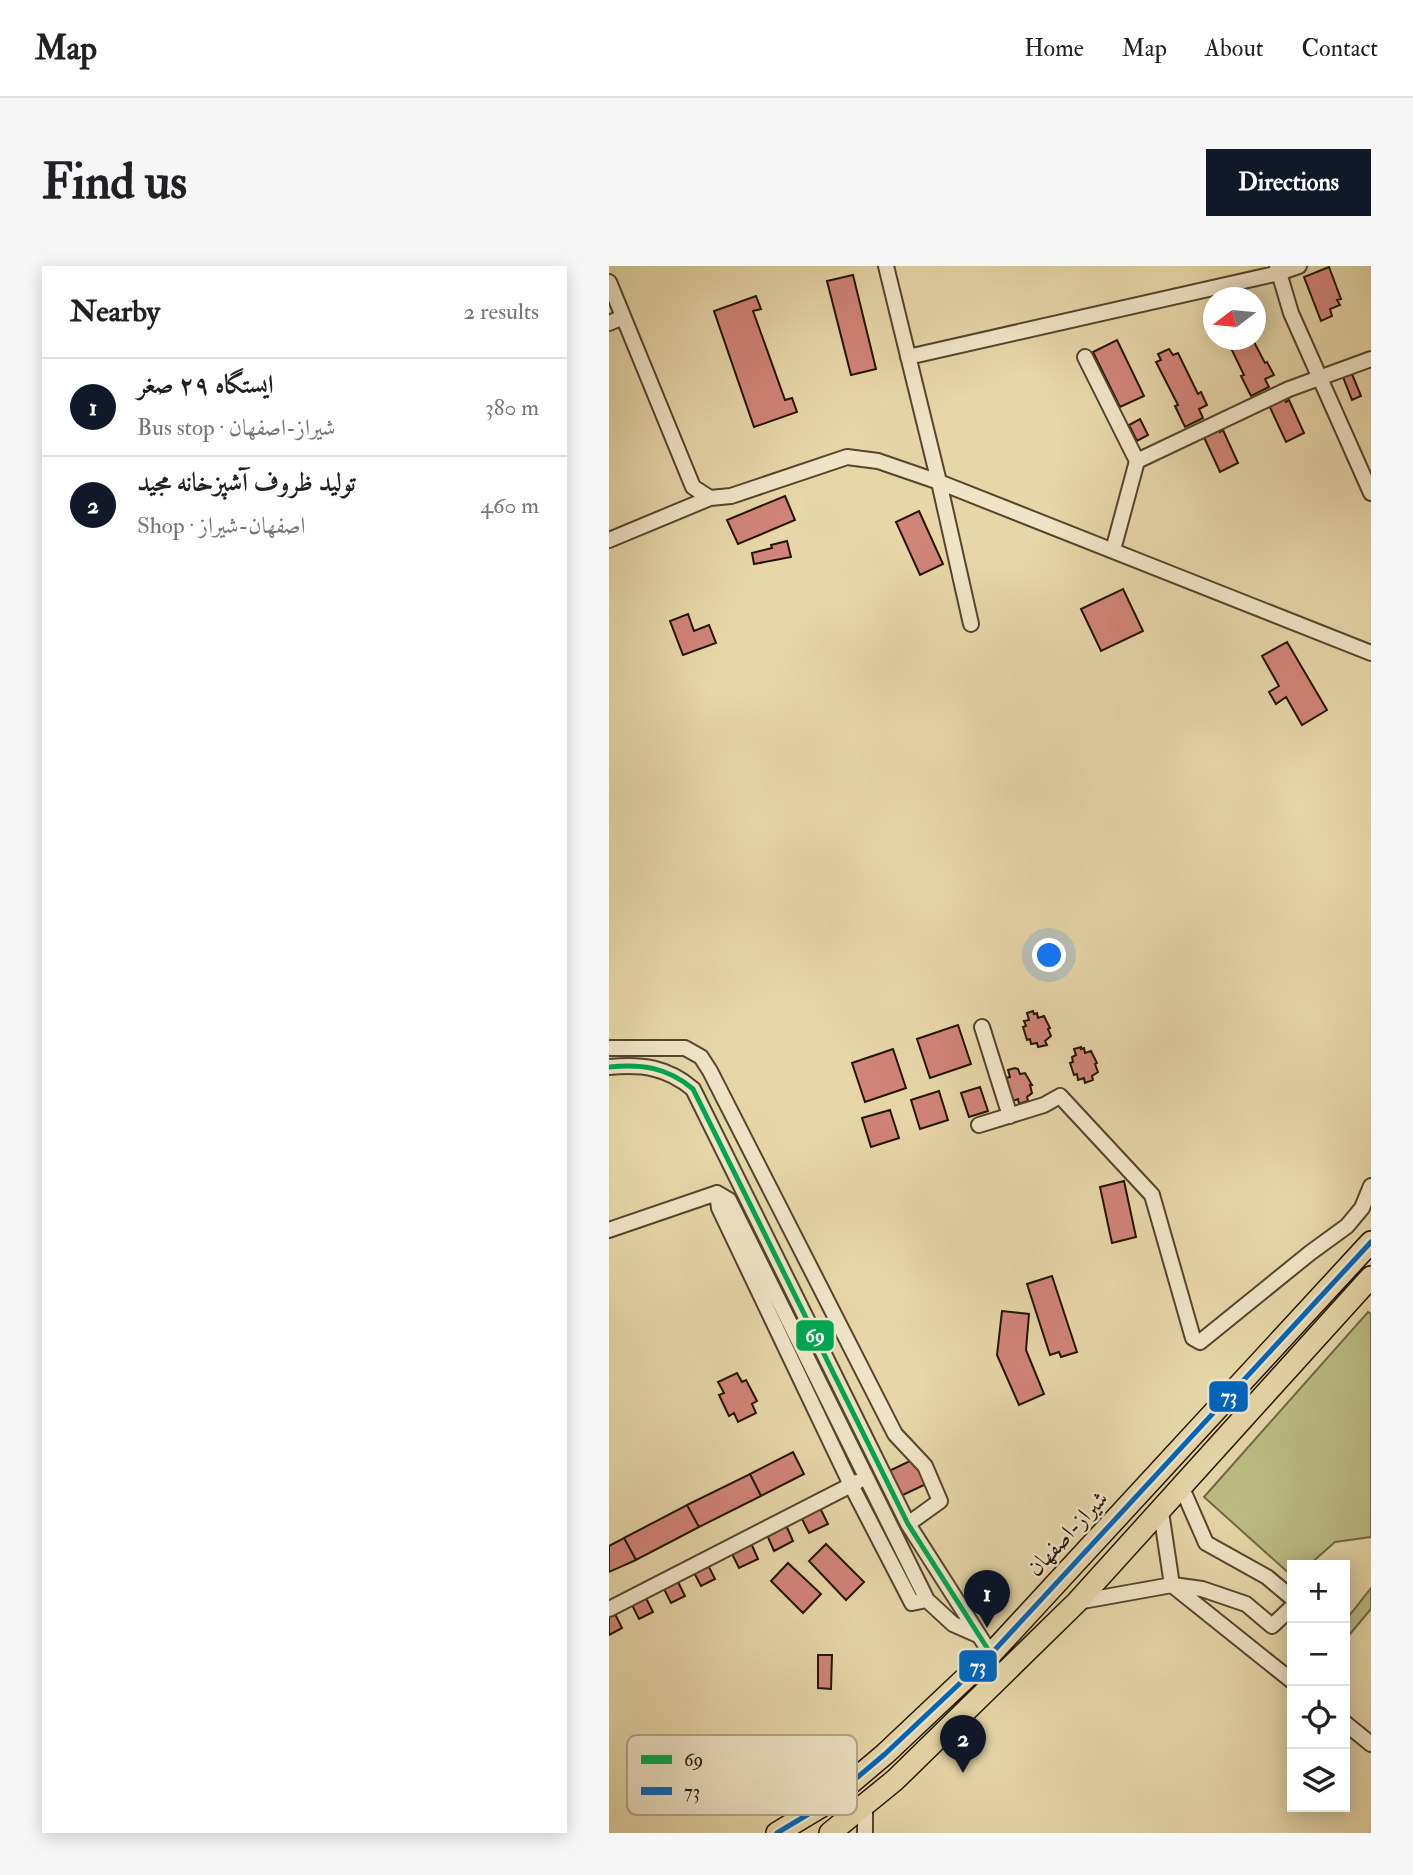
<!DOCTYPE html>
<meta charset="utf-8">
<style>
body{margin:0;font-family:"IM FELL Double Pica",Amiri,serif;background:#f6f6f6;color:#202124}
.controls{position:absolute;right:21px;bottom:21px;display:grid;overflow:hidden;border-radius:0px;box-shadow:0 4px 18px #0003}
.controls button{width:63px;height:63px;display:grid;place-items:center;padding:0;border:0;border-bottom:2px solid #e0e0e0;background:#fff;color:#202124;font:35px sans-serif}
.compass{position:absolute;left:594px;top:21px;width:63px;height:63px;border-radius:50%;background:#fff;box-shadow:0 4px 18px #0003;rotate:254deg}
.you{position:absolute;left:441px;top:690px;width:24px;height:24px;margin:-18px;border:5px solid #fff;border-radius:50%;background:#1a73e8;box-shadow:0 0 0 10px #1a73e833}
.badge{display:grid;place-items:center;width:46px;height:46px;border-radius:50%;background:#111827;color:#fff;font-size:23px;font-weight:700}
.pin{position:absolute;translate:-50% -58px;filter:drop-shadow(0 2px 4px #0008)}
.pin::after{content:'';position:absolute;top:37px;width:24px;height:21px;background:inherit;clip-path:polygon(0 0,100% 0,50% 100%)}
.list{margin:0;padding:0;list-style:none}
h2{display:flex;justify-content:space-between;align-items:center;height:91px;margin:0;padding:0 28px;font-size:30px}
h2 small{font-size:23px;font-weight:400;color:#757577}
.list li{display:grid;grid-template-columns:46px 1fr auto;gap:21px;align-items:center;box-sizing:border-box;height:98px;padding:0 28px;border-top:2px solid #e0e0e0}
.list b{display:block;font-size:26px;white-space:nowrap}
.list p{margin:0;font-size:23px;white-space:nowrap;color:#757577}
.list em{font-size:23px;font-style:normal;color:#757577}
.icon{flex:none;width:38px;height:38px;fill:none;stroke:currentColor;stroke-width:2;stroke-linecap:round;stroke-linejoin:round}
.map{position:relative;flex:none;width:762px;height:1567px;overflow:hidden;border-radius:0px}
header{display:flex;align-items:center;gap:42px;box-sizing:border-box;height:98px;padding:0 35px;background:#fff;border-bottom:2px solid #e0e0e0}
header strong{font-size:33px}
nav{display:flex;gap:38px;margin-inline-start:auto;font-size:24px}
.intro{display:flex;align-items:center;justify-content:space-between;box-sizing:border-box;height:168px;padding:0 42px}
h1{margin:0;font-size:49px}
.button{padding:18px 32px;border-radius:0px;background:#111827;color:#fff;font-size:24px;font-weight:700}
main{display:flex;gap:42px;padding:0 42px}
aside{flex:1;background:#fff;border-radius:0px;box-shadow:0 4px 18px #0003}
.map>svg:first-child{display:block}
.green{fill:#bbbc83;stroke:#6f6842;stroke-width:2}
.building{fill:#d18478;stroke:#231502;stroke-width:2}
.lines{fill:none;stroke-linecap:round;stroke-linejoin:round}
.minor-casing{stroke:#54452c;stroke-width:18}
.highway-casing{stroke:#231502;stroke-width:24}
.minor{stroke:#efe4c6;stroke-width:14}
.highway{stroke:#e6d6a8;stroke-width:21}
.bus-1-casing{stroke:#efe4c6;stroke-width:10}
.bus-2-casing{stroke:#efe4c6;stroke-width:10}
.bus-1{stroke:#00a651;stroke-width:5}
.bus-2{stroke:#0065bd;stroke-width:5}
.labels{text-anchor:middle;stroke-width:5;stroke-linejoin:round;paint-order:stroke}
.street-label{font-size:23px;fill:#231502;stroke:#efe4c6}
.key{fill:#efe4c6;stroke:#b2a68b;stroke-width:2}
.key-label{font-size:19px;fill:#231502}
.line-badge{stroke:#efe4c6;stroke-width:2.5}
.badge-label{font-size:19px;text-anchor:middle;font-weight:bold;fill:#fff}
</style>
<header>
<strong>Map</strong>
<nav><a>Home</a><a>Map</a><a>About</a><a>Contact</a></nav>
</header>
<div class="intro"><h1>Find us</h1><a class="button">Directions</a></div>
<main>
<aside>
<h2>Nearby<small>2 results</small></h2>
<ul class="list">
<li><span class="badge">1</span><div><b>ایستگاه ۲۹ صغر</b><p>Bus stop · شیراز-اصفهان</p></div><em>380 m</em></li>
<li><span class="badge">2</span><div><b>تولید ظروف آشپزخانه مجید</b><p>Shop · اصفهان-شیراز</p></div><em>460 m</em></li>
</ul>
</aside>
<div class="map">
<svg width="762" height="1567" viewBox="0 0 762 1567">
<rect width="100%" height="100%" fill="#e6d6a8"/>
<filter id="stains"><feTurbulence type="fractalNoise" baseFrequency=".00286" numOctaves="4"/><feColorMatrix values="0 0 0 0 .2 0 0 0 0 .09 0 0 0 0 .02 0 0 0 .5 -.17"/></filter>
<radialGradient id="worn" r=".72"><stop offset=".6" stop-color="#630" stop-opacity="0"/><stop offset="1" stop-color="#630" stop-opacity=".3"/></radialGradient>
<!-- green -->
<path class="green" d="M759,1046L762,1048V1271L726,1276L700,1299H683V1310L595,1231Z
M762,1322V1343L736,1374V1355Z"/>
<!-- building -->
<path class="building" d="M720,1L732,33L728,34L731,39L721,43L723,50L712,55L695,11Z
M244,9L267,103L242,109L218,15Z
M147,30L152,43L144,45L176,134L183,132L188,146L145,161L105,45Z
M508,74L535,130L511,141L484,86Z
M618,74H644L656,97L658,96L665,109L656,113L660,121L642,130L632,110L635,109Z
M560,83L564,89L569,87L589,128L592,126L598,139L590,143L594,152L576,161L566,140L569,139L547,96L552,94L549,88Z
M743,108L752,130L743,134L734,111Z
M674,130L677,136L680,134L695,167L677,176L659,137Z
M531,153L539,169L528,175L520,159Z
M608,160L611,166L614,164L629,197L611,206L593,167Z
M176,230L186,254L129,278L118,254Z
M310,245L334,298L311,309L287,256Z
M178,275L182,291L145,298L143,287L163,282L162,279Z
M514,323L534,365L492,385L472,343Z
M79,348L85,365L100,359L107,377L74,389L61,355Z
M678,376L718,444L693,459L677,431L667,438L660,426L670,420L653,390Z
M424,745L425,748L428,747L429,752L435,750L441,762L439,763L442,770L436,775L438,779L429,781L428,777L422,778L421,773L418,774L414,761L417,760L415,755L420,754L418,747Z
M349,759L362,798L321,812L308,773Z
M472,781V783L475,782L476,787L482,785L488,797L486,798L489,806L483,810L484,814L476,817L475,812L469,814L468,808L465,809L461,797L464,796L463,791L467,789L465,783Z
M284,783L297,822L256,836L243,797Z
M406,802L409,803L411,808L416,807L423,819H421L423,827L418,831L419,835L410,838L409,833L404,835L402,829L399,831L395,818L399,817L397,812L401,811L399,804Z
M371,821L379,845L360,851L352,827Z
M330,825L339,854L311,863L302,834Z
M281,844L290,872L262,881L253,852Z
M515,915L527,971L503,977L491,921Z
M443,1010L468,1086L452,1091L450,1086L441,1089L418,1018Z
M393,1045L420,1048L417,1084L435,1128L410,1139L388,1089Z
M128,1107L133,1116L137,1114L148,1135L143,1138L147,1147L129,1156L125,1147L120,1150L110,1129L115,1127L109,1116Z
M184,1186L195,1208L152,1230L141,1208Z
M305,1193L317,1218L292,1230L280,1205Z
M141,1208L152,1230L90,1261L78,1239Z
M78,1239L90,1261L27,1294L15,1272Z
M211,1242L219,1258L200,1267L192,1251Z
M177,1259L184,1275L165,1285L158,1269Z
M15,1272L27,1294L0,1306V1280Z
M142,1277L149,1293L130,1302L122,1286Z
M217,1278L255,1316L237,1334L200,1295Z
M98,1297L106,1313L92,1320L84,1305Z
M179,1297L212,1328L194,1347L162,1315Z
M68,1314L76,1330L62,1337L54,1321Z
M36,1330L44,1346L30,1353L22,1337Z
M5,1346L13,1362L0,1369V1349Z
M209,1389H223L222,1423L209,1422Z"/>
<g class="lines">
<!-- minor casing -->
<g class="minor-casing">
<path id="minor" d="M277,0L330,216L362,358
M668,0L682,47L762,227
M0,16L84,221L101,232L122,230L238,191L269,195L330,216L762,387
M0,57L14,51
M299,91L670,7L690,0
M476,91L528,195
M0,274L101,232
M504,284L528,195L680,123L762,93
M373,761L401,850
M0,782H76L92,791L101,805L286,1168L316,1200L331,1235L299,1258
M0,801C33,798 58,801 84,823L299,1258L382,1388
M370,859L435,839L451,830L543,929L584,1072L591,1076L701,987L738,960L753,942L762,920
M108,927L110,942L242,1219L303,1337L318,1334
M0,964L108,927L120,934L318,1334L344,1358L369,1369
M573,1222L597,1277L658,1311L683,1332
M563,1319L683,1415
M564,1319L593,1323L637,1338L663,1360L683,1341
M468,1336L563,1319L552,1246
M0,1343L248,1216
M736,1457L762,1478
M256,1539V1567"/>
</g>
<!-- highway casing -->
<g class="highway-casing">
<path id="highway" d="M168,1567L218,1537L276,1488L382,1388L762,976
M221,1567L286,1514L468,1336L762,1011"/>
</g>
<!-- minor -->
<use href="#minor" class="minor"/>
<!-- highway -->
<use href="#highway" class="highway"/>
<!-- bus-1 casing -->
<g class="bus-1-casing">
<path id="bus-1" d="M0,801C33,798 58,801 84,823L299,1258L382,1388"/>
</g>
<!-- bus-2 casing -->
<g class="bus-2-casing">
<path id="bus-2" d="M168,1567L218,1537L276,1488L382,1388L762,976"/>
</g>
<!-- bus-1 -->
<use href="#bus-1" class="bus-1"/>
<!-- bus-2 -->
<use href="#bus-2" class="bus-2"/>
</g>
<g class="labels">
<!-- street labels -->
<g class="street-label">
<text transform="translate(458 1267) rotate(-47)" y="8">شیراز-اصفهان</text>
</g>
</g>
<!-- legend -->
<rect x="18" y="1469" width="230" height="80" rx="10" class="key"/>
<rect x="32" y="1489" width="31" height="9" fill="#00a651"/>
<rect x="32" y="1521" width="31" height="8" fill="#0065bd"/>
<g class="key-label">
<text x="75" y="1500">69</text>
<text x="75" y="1532">73</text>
</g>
<g class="line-badge">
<rect x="186" y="1053" width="40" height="33" rx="7" fill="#00a651"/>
<rect x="599" y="1114" width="41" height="33" rx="7" fill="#0065bd"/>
<rect x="349" y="1383" width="40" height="34" rx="7" fill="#0065bd"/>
</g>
<g class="badge-label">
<text x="206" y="1076">69</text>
<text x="620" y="1137">73</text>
<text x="369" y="1407">73</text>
</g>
<rect width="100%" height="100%" filter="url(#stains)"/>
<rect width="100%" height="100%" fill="url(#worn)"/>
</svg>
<div class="controls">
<button>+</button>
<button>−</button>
<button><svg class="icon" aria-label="locate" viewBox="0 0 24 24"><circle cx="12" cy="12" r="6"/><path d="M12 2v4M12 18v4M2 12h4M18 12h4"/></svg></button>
<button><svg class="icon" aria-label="layers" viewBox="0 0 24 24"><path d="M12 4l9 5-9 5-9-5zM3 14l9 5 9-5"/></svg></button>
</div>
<svg class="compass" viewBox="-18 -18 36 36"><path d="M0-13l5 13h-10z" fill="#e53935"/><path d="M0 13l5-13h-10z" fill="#757577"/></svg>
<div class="you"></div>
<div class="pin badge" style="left:378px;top:1362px">1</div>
<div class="pin badge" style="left:354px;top:1507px">2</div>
</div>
</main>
